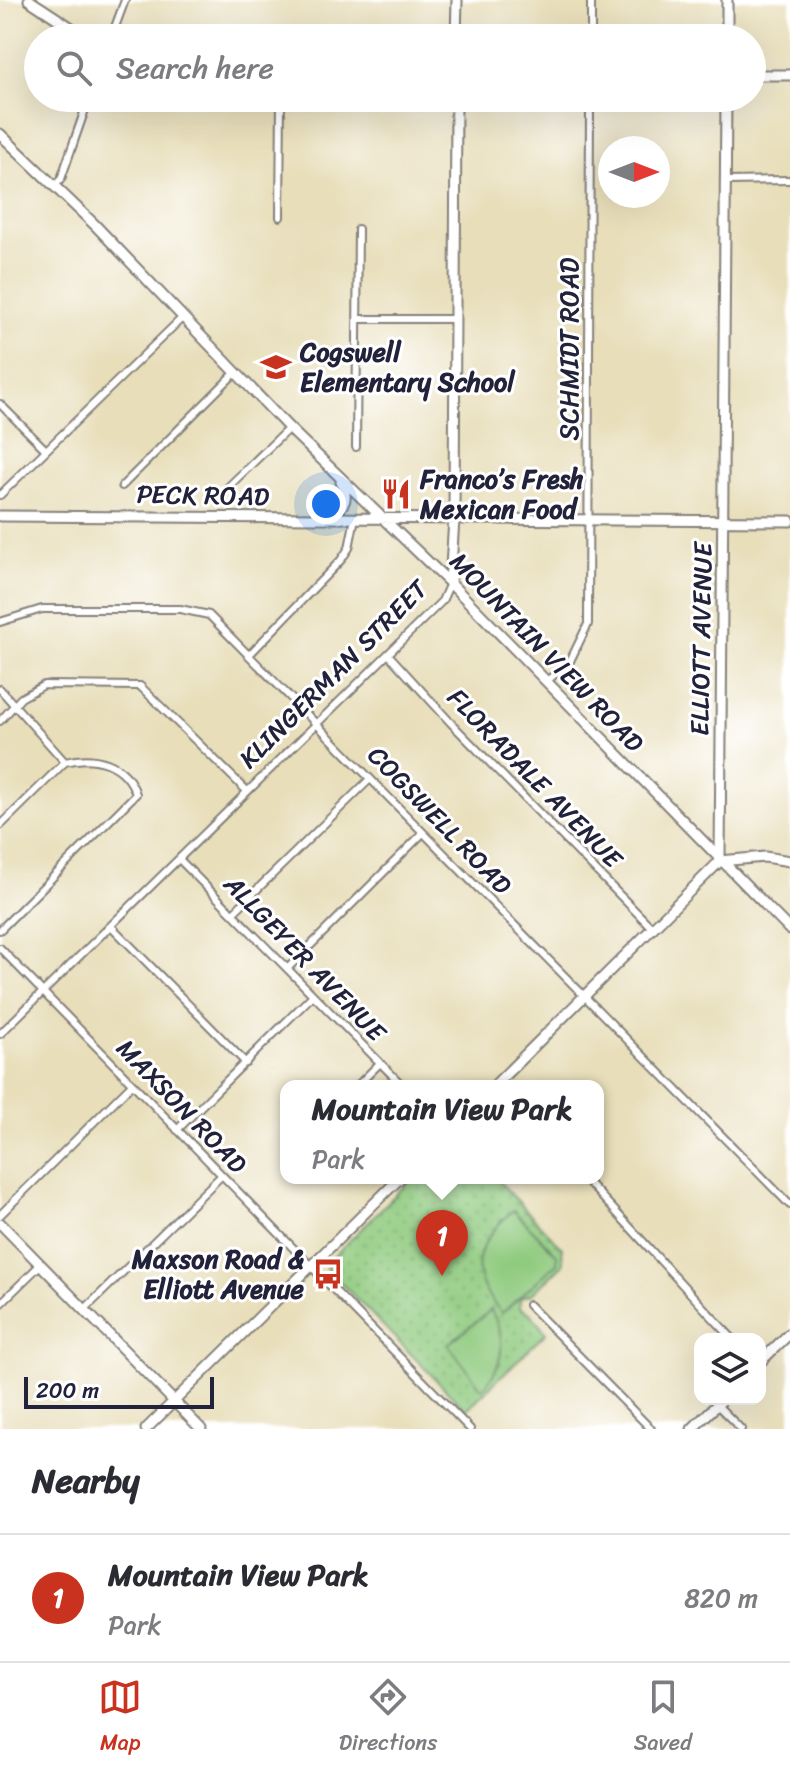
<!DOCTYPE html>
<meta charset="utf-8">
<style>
body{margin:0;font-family:Sriracha,sans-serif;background:#f2f2f3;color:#2b2b33}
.controls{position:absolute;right:24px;bottom:24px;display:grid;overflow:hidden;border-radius:16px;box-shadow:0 8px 32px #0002}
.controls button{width:72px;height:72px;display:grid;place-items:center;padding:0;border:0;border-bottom:2px solid #e1e1e2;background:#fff;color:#2b2b33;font:40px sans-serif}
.compass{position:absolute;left:598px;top:136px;width:72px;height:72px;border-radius:50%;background:#fff;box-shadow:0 8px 32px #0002;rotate:90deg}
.scale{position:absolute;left:24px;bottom:20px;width:190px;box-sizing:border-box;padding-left:8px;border:4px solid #22223b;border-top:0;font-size:22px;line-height:28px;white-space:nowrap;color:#22223b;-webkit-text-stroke:6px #fff;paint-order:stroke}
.you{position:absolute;left:326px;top:504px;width:28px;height:28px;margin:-20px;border:6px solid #fff;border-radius:50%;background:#1a73e8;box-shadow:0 0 0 12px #1a73e833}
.badge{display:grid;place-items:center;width:52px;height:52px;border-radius:50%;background:#c8321e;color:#fff;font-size:26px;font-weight:700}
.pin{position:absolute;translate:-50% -66px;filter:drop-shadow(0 2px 4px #0008)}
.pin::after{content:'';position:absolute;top:42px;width:28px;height:24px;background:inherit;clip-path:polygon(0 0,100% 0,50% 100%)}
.popup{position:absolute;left:280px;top:1080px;width:324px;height:104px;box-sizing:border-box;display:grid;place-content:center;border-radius:16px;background:#fff;filter:drop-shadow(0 2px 6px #0005);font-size:26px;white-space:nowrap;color:#7c7c81}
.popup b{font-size:30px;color:#2b2b33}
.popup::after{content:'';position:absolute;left:50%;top:100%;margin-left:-16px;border:16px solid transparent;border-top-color:#fff}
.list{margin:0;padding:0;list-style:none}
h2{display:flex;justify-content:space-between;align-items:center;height:104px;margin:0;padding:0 32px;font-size:34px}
h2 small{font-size:26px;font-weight:400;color:#7c7c81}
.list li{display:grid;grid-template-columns:52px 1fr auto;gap:24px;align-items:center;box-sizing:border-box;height:128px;padding:0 32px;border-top:2px solid #e1e1e2}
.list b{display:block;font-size:30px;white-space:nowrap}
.list p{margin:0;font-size:26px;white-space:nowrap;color:#7c7c81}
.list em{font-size:26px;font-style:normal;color:#7c7c81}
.icon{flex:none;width:44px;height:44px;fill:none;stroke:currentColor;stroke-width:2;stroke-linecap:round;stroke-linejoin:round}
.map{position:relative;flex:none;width:790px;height:1429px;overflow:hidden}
.search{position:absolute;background:#fff;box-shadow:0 8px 32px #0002;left:24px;right:24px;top:24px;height:88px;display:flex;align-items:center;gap:20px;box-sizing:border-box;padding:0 28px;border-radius:44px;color:#7c7c81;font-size:30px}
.sheet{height:232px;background:#fff}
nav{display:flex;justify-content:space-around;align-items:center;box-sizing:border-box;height:112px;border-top:2px solid #e1e1e2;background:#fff;font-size:22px;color:#7c7c81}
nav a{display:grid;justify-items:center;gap:4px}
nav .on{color:#c8321e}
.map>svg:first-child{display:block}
.park{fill:url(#park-dots);stroke:#58765c;stroke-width:2}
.pitch{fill:#8fca7e;stroke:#58765c;stroke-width:2}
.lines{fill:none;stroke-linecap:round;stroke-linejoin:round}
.street-casing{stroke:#85807a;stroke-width:10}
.secondary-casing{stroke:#85807a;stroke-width:13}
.street{stroke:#fff;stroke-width:6}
.secondary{stroke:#fff;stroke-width:9}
.labels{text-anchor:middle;stroke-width:6;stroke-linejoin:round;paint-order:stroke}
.street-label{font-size:26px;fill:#22223b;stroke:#fff}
.poi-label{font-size:26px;font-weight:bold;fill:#22223b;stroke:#fff;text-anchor:start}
</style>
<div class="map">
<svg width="790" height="1429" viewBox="0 0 790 1429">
<defs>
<pattern id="park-dots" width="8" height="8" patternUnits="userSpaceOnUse" patternTransform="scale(2)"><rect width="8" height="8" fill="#8fca7e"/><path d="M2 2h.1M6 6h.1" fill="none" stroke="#7bad6e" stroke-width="1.8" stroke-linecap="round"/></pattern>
</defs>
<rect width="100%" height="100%" fill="#fff"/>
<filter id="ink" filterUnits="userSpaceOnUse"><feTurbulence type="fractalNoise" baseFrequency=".0125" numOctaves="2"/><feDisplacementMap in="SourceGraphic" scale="16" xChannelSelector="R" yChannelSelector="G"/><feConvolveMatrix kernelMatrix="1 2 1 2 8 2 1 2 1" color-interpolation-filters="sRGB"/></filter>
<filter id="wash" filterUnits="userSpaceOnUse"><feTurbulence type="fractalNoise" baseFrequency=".006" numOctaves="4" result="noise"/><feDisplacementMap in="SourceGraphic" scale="32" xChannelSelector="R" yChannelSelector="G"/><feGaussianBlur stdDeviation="1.8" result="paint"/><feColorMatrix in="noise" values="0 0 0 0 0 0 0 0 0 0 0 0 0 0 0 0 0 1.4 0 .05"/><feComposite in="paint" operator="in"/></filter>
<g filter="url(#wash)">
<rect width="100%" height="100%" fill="#e8deba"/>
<!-- park -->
<path class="park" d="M412,1178H496L562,1248L563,1264L532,1294L520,1298V1308L530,1313L546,1333L466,1410L326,1268L327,1263Z"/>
<!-- pitch -->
<path class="pitch" d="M513,1210L557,1255V1263L502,1313C463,1271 476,1244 513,1210Z
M491,1310C507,1339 505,1365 482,1389L448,1344Z"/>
</g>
<g filter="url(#ink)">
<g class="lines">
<!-- street casing -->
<g class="street-casing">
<path id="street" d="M111,38L125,0
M591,38V0
M727,181L790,180
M54,187L61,179L89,98
M280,217L281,98
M359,319H454
M0,404L46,450
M356,447L358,229
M122,486L235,373
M228,487L289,428
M0,495L183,317
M0,622L42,609H180L209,615L790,1205
M388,654L451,723L653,929
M249,655L341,560L349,548L355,518
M547,681L570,661L588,624L590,98
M0,689L65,762C95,754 126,763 136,794L0,930
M0,721L21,698L44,685L140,686L247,791
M0,826L65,762
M179,859L403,1086
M233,913L370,779
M111,926L246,1063
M0,948L470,1429
M288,968L423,833
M0,1034L442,601L450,583
M357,1086L380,1063
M177,1130L313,995
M584,1178C635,1231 682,1286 733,1339
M0,1215L132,1084
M0,1304L40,1265
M529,1305L651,1429
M85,1309L222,1175
M717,1405L741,1429"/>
</g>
<!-- secondary casing -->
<g class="secondary-casing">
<path id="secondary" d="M29,0L87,38
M456,38L457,0
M727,38V0
M752,75H790
M0,134L95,225L289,428L450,583L790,930
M0,516L790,521
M331,518C344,505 350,500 341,482
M450,583L454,519L456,98
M720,861L765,857L790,861
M494,1086L720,861L726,98
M0,1223L201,1429
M760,1362L790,1333
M146,1429L400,1178
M692,1429L723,1399"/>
</g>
<!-- street -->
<use href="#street" class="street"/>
<!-- secondary -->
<use href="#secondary" class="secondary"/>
</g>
</g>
<!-- icons -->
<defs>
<g id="school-bare" transform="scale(2.4)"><path d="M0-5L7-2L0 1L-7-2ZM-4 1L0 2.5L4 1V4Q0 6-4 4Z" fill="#c8321e" stroke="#fff" stroke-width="2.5" paint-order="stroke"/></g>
<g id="restaurant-bare" transform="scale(2.4)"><path d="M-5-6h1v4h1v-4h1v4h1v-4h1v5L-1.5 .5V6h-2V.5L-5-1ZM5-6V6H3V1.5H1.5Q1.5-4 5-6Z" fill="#c8321e" stroke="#fff" stroke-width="2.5" paint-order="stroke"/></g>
<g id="bus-bare" transform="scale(2.4)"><path d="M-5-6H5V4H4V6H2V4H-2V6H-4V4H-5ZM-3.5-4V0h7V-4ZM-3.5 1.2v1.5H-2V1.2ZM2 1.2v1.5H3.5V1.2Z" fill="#c8321e" stroke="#fff" stroke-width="2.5" paint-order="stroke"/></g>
</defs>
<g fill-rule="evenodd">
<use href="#school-bare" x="276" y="367"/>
<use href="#restaurant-bare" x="396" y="494"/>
<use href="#bus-bare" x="328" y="1274"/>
</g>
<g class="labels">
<!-- street labels -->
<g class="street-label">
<text transform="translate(569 349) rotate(-90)" y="9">SCHMIDT ROAD</text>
<text transform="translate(203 495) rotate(1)" y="9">PECK ROAD</text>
<text transform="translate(701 639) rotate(-89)" y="9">ELLIOTT AVENUE</text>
<text transform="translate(547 652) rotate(46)" y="9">MOUNTAIN VIEW ROAD</text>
<text transform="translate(333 674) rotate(-45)" y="9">KLINGERMAN STREET</text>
<text transform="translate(535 778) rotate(46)" y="9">FLORADALE AVENUE</text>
<text transform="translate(440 820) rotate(46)" y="9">COGSWELL ROAD</text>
<text transform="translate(305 958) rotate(46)" y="9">ALLGEYER AVENUE</text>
<text transform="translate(182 1106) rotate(46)" y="9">MAXSON ROAD</text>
</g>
<!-- poi labels -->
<g class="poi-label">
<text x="300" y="361">Cogswell<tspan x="300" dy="30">Elementary School</tspan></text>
<text x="420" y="488">Franco’s Fresh<tspan x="420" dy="30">Mexican Food</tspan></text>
<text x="304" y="1268" text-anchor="end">Maxson Road &amp;<tspan x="304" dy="30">Elliott Avenue</tspan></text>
</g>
</g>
</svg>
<div class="controls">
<button><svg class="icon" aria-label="layers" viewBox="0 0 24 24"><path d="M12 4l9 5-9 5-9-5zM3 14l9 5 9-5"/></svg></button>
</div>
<svg class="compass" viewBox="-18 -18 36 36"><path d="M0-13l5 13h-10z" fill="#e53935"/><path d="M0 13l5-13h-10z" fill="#7c7c81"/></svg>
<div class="scale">200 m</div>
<div class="you"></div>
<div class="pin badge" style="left:442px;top:1276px">1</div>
<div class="popup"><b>Mountain View Park</b>Park</div>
<div class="search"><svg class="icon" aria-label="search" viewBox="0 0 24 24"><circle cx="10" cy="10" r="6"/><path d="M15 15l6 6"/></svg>Search here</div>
</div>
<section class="sheet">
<h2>Nearby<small></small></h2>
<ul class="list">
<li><span class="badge">1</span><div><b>Mountain View Park</b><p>Park</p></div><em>820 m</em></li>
</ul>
</section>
<nav>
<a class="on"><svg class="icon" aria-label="map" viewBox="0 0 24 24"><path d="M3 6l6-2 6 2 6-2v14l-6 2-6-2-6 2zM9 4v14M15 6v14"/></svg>Map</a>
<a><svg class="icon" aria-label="directions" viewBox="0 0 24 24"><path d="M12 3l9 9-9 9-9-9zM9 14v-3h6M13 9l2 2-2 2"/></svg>Directions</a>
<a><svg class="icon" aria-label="saved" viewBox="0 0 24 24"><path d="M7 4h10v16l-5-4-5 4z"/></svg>Saved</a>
</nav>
